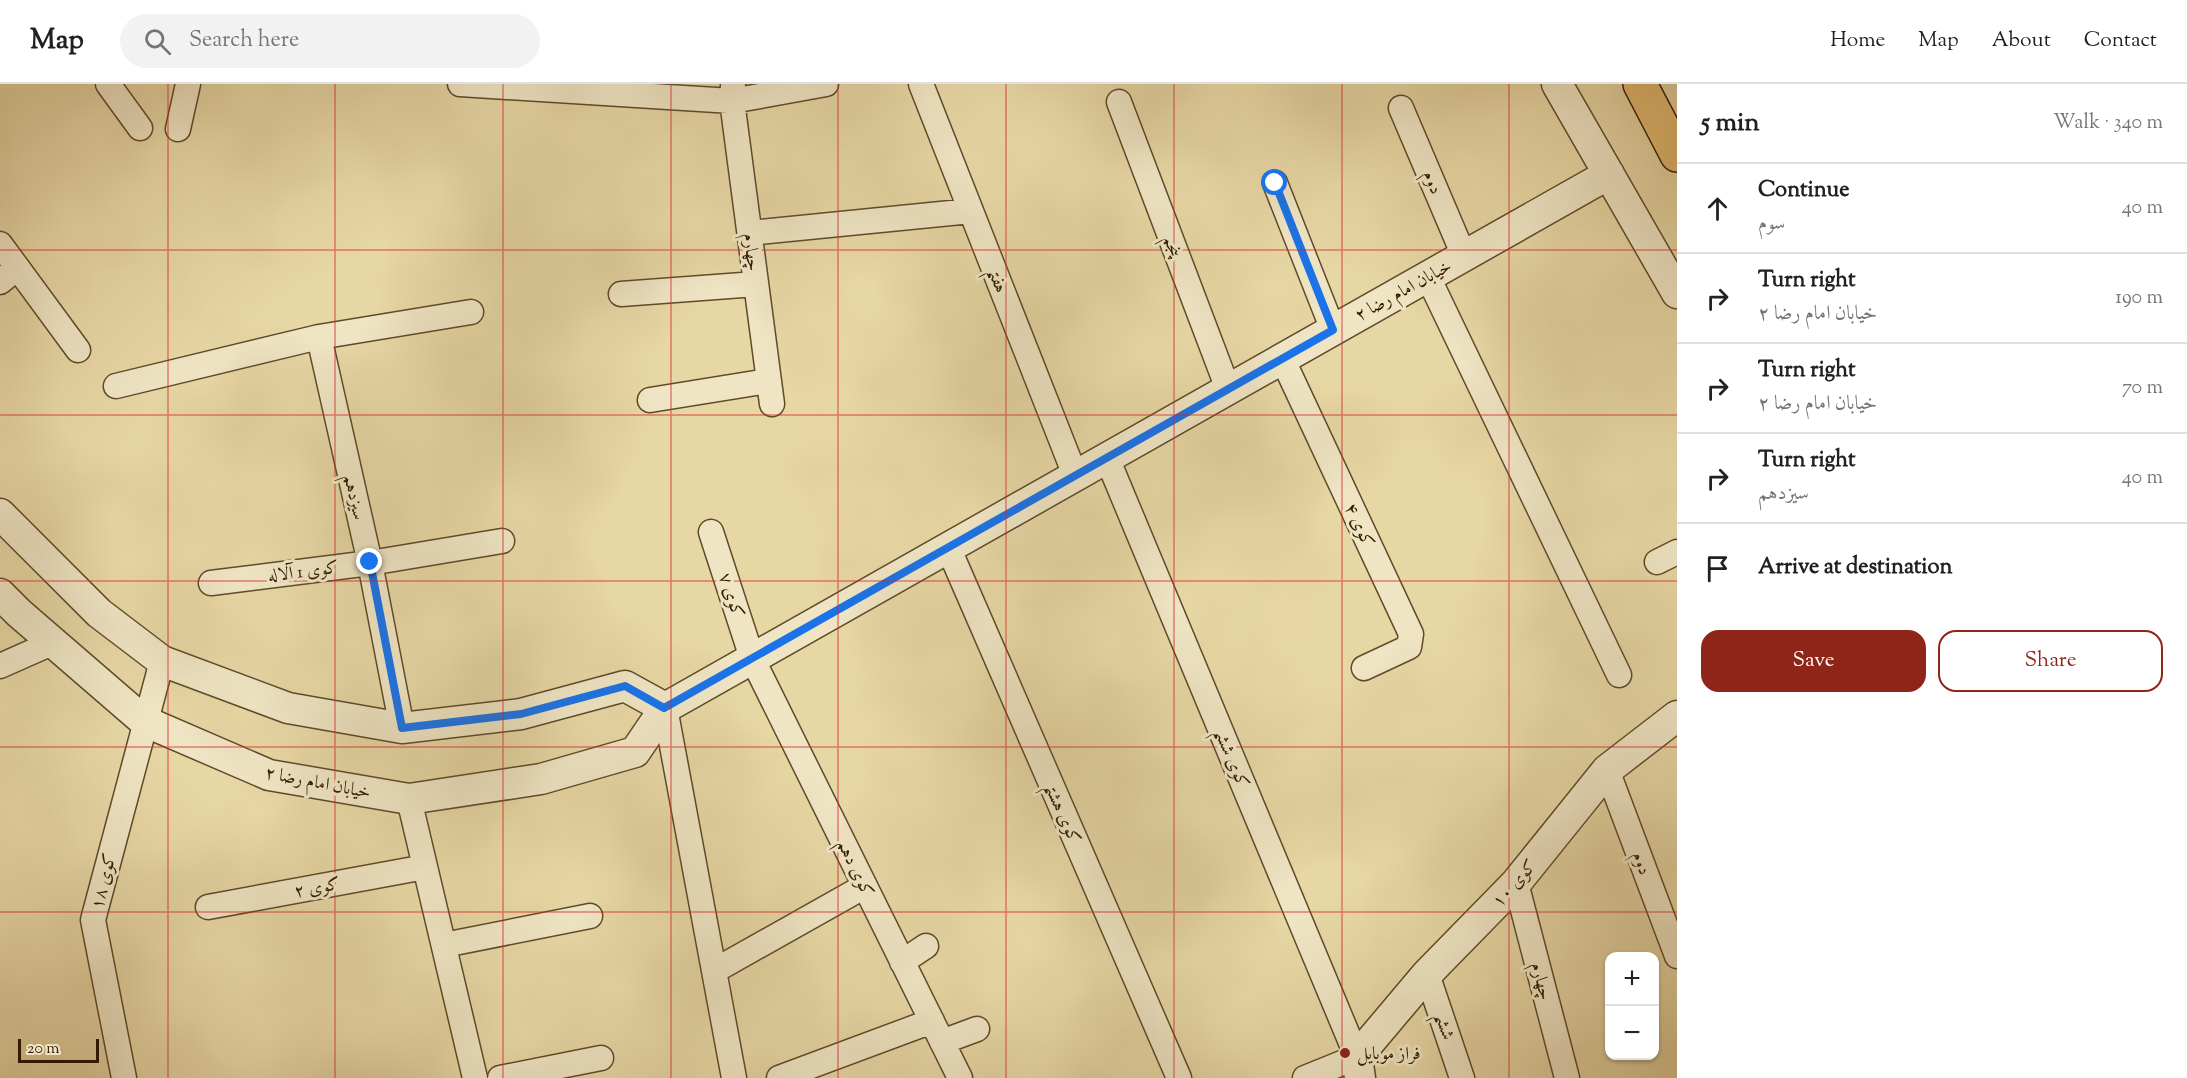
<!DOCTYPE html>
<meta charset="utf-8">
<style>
body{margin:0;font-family:"Sorts Mill Goudy",Amiri,serif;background:#f2f2f2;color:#202124}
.controls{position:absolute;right:18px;bottom:18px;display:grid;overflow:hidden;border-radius:12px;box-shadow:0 2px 4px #0004}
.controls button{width:54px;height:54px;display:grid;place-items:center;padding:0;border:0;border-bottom:2px solid #e0e0e0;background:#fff;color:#202124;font:30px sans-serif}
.scale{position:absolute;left:18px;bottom:15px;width:81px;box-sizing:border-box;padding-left:6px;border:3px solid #321b00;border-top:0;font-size:16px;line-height:21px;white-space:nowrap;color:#321b00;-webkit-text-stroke:4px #efe5c4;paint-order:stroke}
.stop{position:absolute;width:18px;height:18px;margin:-14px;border:4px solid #1a73e8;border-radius:50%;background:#fff}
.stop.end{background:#1a73e8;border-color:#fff;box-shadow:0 2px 6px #0008}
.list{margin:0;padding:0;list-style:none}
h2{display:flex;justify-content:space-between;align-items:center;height:78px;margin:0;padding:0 24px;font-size:26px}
h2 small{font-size:20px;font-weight:400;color:#757577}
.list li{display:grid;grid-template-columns:39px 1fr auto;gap:18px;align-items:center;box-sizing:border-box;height:90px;padding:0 24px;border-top:2px solid #e0e0e0}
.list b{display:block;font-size:22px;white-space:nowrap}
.list p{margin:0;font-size:20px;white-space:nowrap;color:#757577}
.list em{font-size:20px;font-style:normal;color:#757577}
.actions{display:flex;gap:12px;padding:18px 24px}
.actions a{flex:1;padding:14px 0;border:2px solid #8f2418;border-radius:18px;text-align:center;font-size:21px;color:#8f2418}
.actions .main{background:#8f2418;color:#fff}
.icon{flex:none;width:33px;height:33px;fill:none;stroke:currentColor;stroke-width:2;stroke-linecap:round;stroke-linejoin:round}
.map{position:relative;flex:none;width:1677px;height:994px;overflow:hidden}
header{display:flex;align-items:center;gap:36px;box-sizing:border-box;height:84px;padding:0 30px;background:#fff;border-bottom:2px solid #e0e0e0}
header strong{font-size:28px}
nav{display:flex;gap:33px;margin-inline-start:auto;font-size:21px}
.search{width:420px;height:54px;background:#f2f2f2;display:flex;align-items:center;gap:15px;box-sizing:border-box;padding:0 21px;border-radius:33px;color:#757577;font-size:22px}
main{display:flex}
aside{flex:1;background:#fff}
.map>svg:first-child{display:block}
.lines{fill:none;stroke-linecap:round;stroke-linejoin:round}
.minor-casing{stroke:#5f4a29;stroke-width:27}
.tertiary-casing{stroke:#5f4a29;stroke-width:33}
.primary-casing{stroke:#321b00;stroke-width:36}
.minor{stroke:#efe5c4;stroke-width:24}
.tertiary{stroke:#efe5c4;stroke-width:30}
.primary{stroke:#e4bc72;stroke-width:33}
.route{stroke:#1a73e8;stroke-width:8}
.grid{fill:none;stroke:#d62828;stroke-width:1.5;stroke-opacity:0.55}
.poi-dot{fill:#8f2418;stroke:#efe5c4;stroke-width:2}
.labels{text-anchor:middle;stroke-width:6;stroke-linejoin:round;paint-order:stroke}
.street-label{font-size:18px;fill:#321b00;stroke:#efe5c4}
.poi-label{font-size:18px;fill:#321b00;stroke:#efe5c4;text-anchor:start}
</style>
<header>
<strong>Map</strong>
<div class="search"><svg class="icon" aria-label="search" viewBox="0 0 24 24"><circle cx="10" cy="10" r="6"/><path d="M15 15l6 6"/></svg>Search here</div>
<nav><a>Home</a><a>Map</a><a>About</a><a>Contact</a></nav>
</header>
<main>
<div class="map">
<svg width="1677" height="994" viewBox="0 0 1677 994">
<rect width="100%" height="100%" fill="#e7d7a5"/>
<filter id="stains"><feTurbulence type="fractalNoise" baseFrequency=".00333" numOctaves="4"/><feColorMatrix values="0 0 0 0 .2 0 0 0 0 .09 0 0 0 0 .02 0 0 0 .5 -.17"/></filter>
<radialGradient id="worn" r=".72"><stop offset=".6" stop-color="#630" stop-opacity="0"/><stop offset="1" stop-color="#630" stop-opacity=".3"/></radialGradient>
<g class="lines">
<!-- minor casing -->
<g class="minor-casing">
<path id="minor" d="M108,0L140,44
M460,0L732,17L826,0
M921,0L1075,391
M733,2L732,17L772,320
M1119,18L1228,305
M1401,24L1464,172
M178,45L188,0
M1275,99L1333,246
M750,149L971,127
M0,160L78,266
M1428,193L1619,591
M0,198L17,184
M621,210L756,200
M319,253L370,479L402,644
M1282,274L1411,550L1409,563L1364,584
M116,302L319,253L471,228
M650,316L768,297
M1107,374L1357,973L1305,994
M711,448L752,574L960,994
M948,463L1179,994
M1657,478L1677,468
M211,499L370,479L502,457
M0,582L52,559
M665,624L734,994
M1607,686L1677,872
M409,715L475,994
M1516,799L1567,994
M208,823L425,783
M444,861L590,832
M902,878L926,862
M714,887L865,802
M1427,890L1462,994
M942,958L977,945
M124,994L93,836L162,577
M500,994L601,974
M779,994L932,937"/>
</g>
<!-- tertiary casing -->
<g class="tertiary-casing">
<path id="tertiary" d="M1557,0L1677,209
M0,430L99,529L162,577L288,624L402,644L521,630L625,602L665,624
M0,510L19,529L144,637L269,691L409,715L541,695L635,668L665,624L1609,90
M1360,994L1357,973L1427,890L1516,799L1607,686L1677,632"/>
</g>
<!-- primary casing -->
<g class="primary-casing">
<path id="primary" d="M1640,0L1677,71"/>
</g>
<!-- minor -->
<use href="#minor" class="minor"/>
<!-- tertiary -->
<use href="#tertiary" class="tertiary"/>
<!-- primary -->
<use href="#primary" class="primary"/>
</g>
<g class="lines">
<!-- route -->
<path class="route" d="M370,478L402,644L521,630L625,602L664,624L1333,246L1275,99"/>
</g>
<!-- grid -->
<path class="grid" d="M168,0V994M335,0V994M503,0V994M671,0V994M838,0V994M1006,0V994M1174,0V994M1342,0V994M1509,0V994M0,166H1677M0,331H1677M0,497H1677M0,663H1677M0,828H1677"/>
<!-- markers -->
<circle class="poi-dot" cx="1345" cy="969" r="6"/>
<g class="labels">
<!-- street labels -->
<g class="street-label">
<text transform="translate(1433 98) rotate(67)" y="6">دوم</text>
<text transform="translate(1173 162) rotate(69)" y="6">پنجم</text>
<text transform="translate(752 168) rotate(83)" y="6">چهارم</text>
<text transform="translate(998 196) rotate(68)" y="6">هفتم</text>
<text transform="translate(1403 206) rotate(-29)" y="6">خیابان امام رضا ۲</text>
<text transform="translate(355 413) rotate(77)" y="6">سیزدهم</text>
<text transform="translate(1360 441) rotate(65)" y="6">کوی ۴</text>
<text transform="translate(303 487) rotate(-7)" y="6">کوی 1 آلاله</text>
<text transform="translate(732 511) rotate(72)" y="6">کوی ۷</text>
<text transform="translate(1232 674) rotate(67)" y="6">کوی ششم</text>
<text transform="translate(318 698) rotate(11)" y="6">خیابان امام رضا ۲</text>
<text transform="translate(1063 729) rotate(66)" y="6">کوی هشتم</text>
<text transform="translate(1642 779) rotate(69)" y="6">دوم</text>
<text transform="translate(856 784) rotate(64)" y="6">کوی دهم</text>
<text transform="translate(103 797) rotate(-76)" y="6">کوی ۱۸</text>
<text transform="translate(1514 799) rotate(-48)" y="6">کوی ۱۰</text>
<text transform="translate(317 803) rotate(-10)" y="6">کوی ۲</text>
<text transform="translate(1542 897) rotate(75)" y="6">چهارم</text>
<text transform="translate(1445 942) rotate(71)" y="6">ششم</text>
</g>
<!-- poi labels -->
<g class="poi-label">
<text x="1357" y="975">فراز موبایل</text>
</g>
</g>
<rect width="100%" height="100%" filter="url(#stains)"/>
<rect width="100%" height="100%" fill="url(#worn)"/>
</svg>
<div class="controls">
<button>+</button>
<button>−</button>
</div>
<div class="scale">20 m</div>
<div class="stop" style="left:1275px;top:99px"></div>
<div class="stop end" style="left:370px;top:478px"></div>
</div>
<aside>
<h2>5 min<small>Walk · 340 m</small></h2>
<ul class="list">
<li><svg class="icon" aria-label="ahead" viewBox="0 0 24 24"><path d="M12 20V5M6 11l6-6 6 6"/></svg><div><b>Continue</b><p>سوم</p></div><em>40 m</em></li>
<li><svg class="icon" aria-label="right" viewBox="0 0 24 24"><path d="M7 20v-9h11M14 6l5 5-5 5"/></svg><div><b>Turn right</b><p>خیابان امام رضا ۲</p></div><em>190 m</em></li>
<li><svg class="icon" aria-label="right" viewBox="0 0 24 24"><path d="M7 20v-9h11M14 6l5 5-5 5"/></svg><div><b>Turn right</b><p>خیابان امام رضا ۲</p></div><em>70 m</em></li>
<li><svg class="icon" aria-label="right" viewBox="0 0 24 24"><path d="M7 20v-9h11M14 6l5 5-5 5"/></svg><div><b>Turn right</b><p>سیزدهم</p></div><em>40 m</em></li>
<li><svg class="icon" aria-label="arrive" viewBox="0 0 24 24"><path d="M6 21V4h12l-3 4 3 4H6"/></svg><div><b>Arrive at destination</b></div></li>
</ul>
<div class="actions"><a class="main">Save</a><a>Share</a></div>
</aside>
</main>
